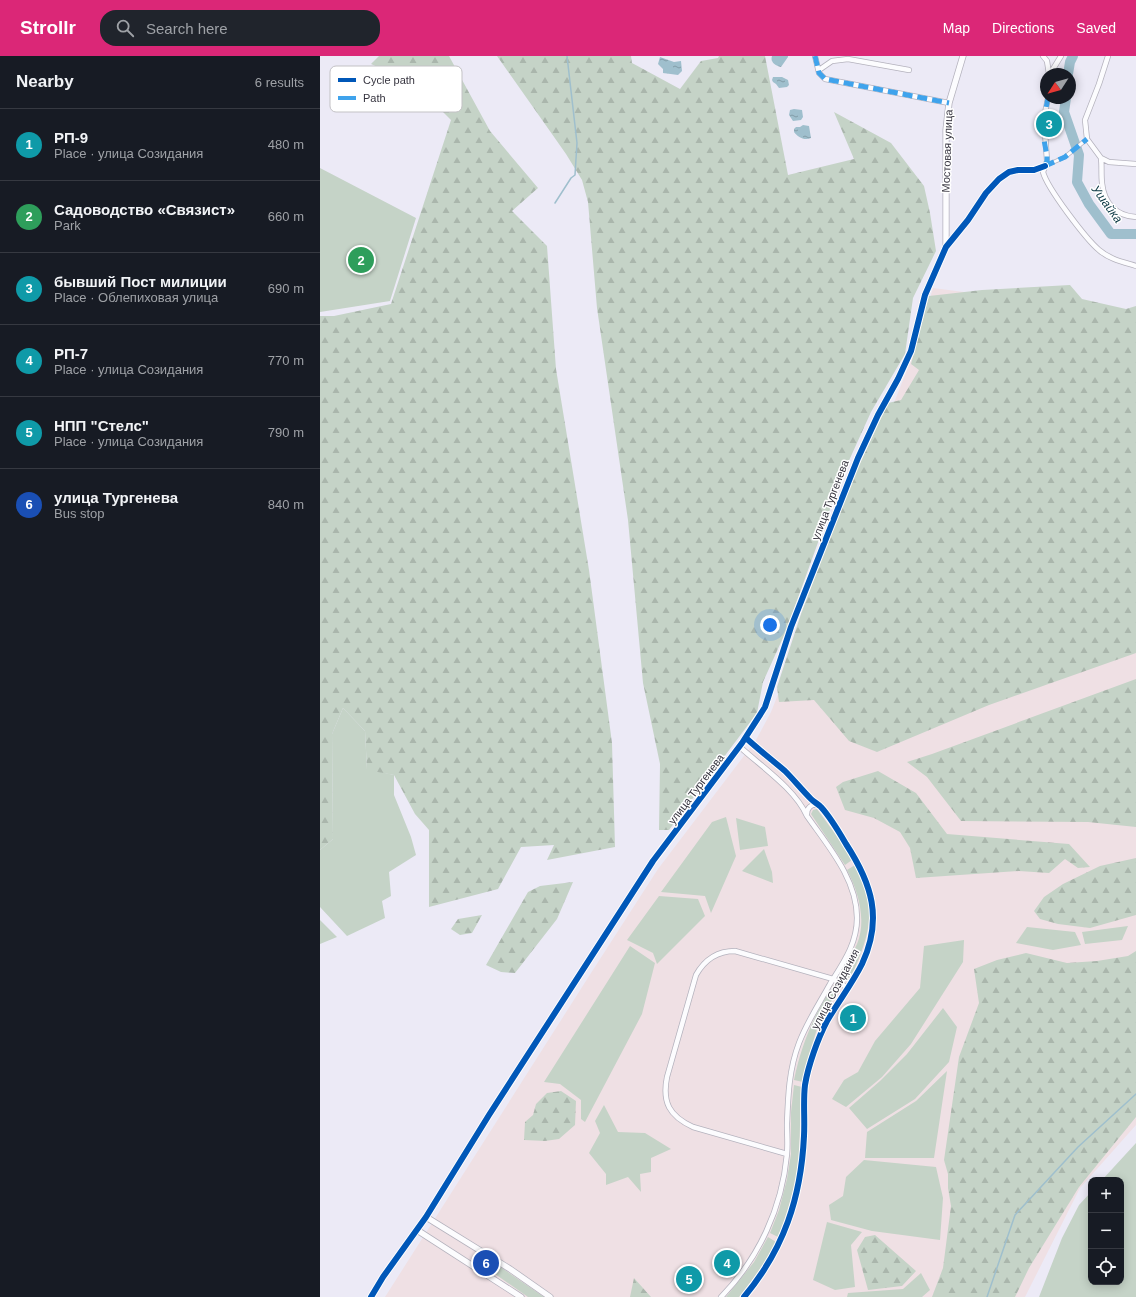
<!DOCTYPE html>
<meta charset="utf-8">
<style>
body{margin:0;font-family:Helvetica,sans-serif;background:#20242c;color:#f1f3f6}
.controls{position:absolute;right:12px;bottom:12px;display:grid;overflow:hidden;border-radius:8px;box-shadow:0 2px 10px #0003}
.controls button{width:36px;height:36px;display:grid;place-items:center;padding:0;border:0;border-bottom:1px solid #363941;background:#171b24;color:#f1f3f6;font:20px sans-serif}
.compass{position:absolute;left:720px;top:12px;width:36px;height:36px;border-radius:50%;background:#171b24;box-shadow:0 2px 10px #0003;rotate:234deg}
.you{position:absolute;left:450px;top:569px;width:14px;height:14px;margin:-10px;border:3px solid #fff;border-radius:50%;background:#1a73e8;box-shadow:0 0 0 6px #1a73e833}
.badge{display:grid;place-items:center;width:26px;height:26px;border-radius:50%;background:#db2777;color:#fff;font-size:13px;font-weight:700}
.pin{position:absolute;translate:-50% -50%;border:2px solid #fff;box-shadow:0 1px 4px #0006}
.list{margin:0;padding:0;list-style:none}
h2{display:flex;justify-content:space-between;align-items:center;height:52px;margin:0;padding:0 16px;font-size:17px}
h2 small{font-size:13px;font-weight:400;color:#9ea1a6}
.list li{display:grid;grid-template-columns:26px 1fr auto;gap:12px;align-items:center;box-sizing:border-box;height:72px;padding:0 16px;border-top:1px solid #363941}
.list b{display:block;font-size:15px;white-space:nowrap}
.list p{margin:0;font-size:13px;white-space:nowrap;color:#9ea1a6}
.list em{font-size:13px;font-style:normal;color:#9ea1a6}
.icon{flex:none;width:22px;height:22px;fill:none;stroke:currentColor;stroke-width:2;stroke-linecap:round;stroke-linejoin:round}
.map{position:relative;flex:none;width:816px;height:1241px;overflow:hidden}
header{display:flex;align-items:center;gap:24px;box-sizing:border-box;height:56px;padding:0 20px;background:#db2777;color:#fff}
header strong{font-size:19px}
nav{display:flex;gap:22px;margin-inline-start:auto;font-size:14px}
.search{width:280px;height:36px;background:#20242c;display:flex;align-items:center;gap:10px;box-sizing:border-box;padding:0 14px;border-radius:16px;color:#9ea1a6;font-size:15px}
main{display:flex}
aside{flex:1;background:#171b24}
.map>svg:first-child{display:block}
.commercial{fill:#efe0e4}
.green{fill:#c5d3c7}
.forest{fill:url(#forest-firs)}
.water{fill:url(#water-ripples)}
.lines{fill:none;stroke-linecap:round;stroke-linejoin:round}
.stream{stroke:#9fbfcd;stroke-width:1.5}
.river{stroke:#9fbfcd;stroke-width:10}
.pedestrian-casing{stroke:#b4b2bd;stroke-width:4.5}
.minor-casing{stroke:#b4b2bd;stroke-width:6}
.tertiary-casing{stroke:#b4b2bd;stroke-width:7}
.pedestrian{stroke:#fcfcfe;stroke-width:3}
.minor{stroke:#fcfcfe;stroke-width:4.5}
.tertiary{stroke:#fcfcfe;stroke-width:5.5}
.quiet{stroke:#3fa3ec;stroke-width:5;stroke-dasharray:10 5;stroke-linecap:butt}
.cycleway-casing{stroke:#fff;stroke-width:8}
.cycleway{stroke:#0057b8;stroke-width:6}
.labels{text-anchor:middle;stroke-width:3;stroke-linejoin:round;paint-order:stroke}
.street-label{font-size:11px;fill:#36343f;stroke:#fff}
.water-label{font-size:12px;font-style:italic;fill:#063440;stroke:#fff}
.key{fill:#fff;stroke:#c3c2c5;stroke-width:1}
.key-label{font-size:11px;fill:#36343f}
</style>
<header>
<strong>Strollr</strong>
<div class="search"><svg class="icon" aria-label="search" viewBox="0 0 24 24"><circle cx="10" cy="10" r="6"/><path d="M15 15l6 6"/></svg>Search here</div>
<nav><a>Map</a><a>Directions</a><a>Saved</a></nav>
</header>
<main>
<aside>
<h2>Nearby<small>6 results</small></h2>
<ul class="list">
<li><span class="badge" style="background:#0f9aa8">1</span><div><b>РП-9</b><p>Place · улица Созидания</p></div><em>480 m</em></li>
<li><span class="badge" style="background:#2e9e5b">2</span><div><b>Садоводство «Связист»</b><p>Park</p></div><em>660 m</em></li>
<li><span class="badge" style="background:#0f9aa8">3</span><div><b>бывший Пост милиции</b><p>Place · Облепиховая улица</p></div><em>690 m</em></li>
<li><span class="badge" style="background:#0f9aa8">4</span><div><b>РП-7</b><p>Place · улица Созидания</p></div><em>770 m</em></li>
<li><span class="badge" style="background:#0f9aa8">5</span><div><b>НПП &quot;Стелс&quot;</b><p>Place · улица Созидания</p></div><em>790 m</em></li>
<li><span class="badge" style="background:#1a4fb4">6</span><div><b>улица Тургенева</b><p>Bus stop</p></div><em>840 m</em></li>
</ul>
</aside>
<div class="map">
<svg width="816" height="1241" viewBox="0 0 816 1241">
<defs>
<pattern id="forest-firs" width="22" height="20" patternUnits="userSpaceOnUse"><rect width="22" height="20" fill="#c5d3c7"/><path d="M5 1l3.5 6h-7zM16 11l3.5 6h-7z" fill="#aab6ac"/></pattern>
<pattern id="water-ripples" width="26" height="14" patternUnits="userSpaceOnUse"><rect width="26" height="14" fill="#9fbfcd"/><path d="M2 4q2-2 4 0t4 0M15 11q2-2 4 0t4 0" fill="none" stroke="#829ca8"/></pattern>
</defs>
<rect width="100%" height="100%" fill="#eceaf6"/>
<!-- commercial -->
<path class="commercial" d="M613,232L816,258V1069L760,1132L705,1241H65L271,917L338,813L436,684L443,671L451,656L591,304Z"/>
<!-- green -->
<path class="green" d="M0,112L96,162L70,245L0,256Z
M23,652L45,675L47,713L74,719V739L91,781L96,799L69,816L71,840L62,845L65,862L27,880L0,851V794L13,783L12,678Z
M497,753L516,779L532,804L525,809L491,758L493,754Z
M406,761L416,800L391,857L385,840L341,836L392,766Z
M416,762L445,771L448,790L420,794Z
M444,793L452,816L453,827L422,815Z
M535,809C552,845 554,865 539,902C536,909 533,919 527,923L523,922L522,919C525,908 532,899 537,888C547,864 538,835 527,814Z
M339,840L378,843L385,860L337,908L333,897L307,884Z
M0,864L17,881L0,888Z
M808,870L802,884L765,888L762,876Z
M707,871L755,876L761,889L733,894L696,887Z
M644,884L643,906L591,988L562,1021L526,1051L512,1043L524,1024L538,1016L555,985L600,932L604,890Z
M310,890L335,907L322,958L265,1066L261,1063V1044L240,1028L224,1026Z
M514,929H516L518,935L500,963L485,1012L483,1026L474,1024C481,990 494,957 514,929Z
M623,952L637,971L629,1006L595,1043L547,1073L529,1052L560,1025L587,998Z
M627,1015L614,1102H545L547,1076L596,1045Z
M474,1029L482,1031C480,1054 480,1077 479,1099C477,1127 468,1155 458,1181L450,1177L459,1154L467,1123L471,1098V1056Z
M284,1049L298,1076L325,1077L351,1093L331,1102V1116L320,1118L321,1136L308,1121L286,1129V1118L269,1097L280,1077L275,1065Z
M816,1087V1241H719L742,1182L759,1149L771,1136V1226H801V1124H782Z
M544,1104L616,1111L623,1142L620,1184L552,1175L511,1164L509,1149L523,1140L526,1121Z
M507,1166L542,1176L531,1189L535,1231L515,1234L493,1224Z
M448,1181L456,1186C446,1206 433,1223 419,1241H406L434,1206Z
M179,1210L224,1241H208L175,1218L174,1215L176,1211Z
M601,1217L610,1234L602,1241H527L528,1237L583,1233Z"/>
<!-- forest -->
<path class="forest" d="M59,0H129L170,75L218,132L192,155L227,190L236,313L269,514L292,687L295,791L227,804L234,789L201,791L178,833L109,851V774L95,758L74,719L47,714L45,675L23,652L12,678L13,783L0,794V260H14L71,248L131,64L94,27L87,10L71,17L51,8Z
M177,0H311L312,7L360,33L381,5L398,2L399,0H445L468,119L534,103L514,56L571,87L604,130L610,157L616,195L593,242L585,298L551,356L522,420L466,575L443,626L437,657L349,774H339L340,708L323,627L308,464L277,252L268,146L262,124L246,98Z
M750,229L762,243L806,253L816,250V597L669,649L557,696L529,685L494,644L459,646L457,631L481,558L528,433L568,347L581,344L599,314L591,308L609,240L662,234Z
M816,623V771L768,766L641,765L607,721L587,706L612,698Z
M558,715L596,737L627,778L749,788L770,811L758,812L745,803L729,817L699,815L596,822L590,792L580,776L554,762L525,754L516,731L523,726Z
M816,802V859L770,872L738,868L720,863L714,855L724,841L743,828L780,810Z
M253,826L237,863L195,917L181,916L166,909L208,836L220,830Z
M162,859L152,877L140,879L131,873L138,863Z
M816,895V1061L759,1131L709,1212L695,1241H612L623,1212L631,1150L628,1132V1118L624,1104L639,1001L659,947L654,913L677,904L706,897L747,907L777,905L808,900Z
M241,1035L256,1045L255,1069L239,1083L225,1085L204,1084L205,1066L213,1059L216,1048L227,1037Z
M555,1179L596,1215L582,1230L548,1234L537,1194L545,1181Z
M314,1222L331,1241H310Z"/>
<!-- water -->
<path class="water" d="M452,0H468V1L461,11C455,10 450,6 452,0Z
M340,1L354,6L361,5L362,15L358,19L343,17V13L338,8Z
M453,21H462L468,24L469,29L467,31L459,32L456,28L453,26L452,24Z
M474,53L482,54L483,61L481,64L473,65L469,59L470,54Z
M483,69L489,70L491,82C484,85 478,81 474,76V73L476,71H480Z"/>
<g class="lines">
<!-- stream -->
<path class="stream" d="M235,147L251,122L255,119L257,87L247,0
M667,1241L695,1159L758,1091L816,1038"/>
<!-- river -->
<path class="river" d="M748,18L750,6L753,0
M746,42L744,56L759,99L757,126L769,148L791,178H816"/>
<!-- pedestrian casing -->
<g class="pedestrian-casing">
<path id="pedestrian" d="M725,110L745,101L767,83"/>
</g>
<!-- minor casing -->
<g class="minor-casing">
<path id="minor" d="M495,0L499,17L505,23L629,47
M723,0L727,5L729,18
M788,0L779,28L765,64L767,83L781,102L789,106L816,108
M499,14L512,5L528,3L589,14
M730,18L741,0
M728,42L724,62L727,105L723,116C727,132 766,183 779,194C789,203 803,206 816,210
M781,102C782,110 781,118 782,127C784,147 796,160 816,161
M487,758C487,752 491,748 497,749
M467,1098L373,1071C349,1060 342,1046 347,1021L376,919C385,903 397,895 415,895L513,923L528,932
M401,1241C439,1202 462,1152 467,1098C468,1088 467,1078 467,1068C468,1040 469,1013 479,987C487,966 499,948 510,928C523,907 537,888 537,862C537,823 508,790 487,760C475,733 442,711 420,691
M424,1241C464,1193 481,1142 484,1080C485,1063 483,1045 485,1029C488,1010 498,982 507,965C518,946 532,928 542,908C563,863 552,828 526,788C519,776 511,762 501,751C498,748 494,746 491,743C482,734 474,724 465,715C452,704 438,693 426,682"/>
</g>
<!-- tertiary casing -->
<g class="tertiary-casing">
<path id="tertiary" d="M626,191V74L629,47L643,0
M106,1161L190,1213L230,1241
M97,1174L201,1241
M155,1210L163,1197
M51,1241L63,1221L106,1161L169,1059L333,805L422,687L445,651L471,571L538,402L558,359L578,323L591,295L605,239L626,191L648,164L666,137L679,123L689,116L698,114H714L725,110"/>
</g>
<!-- pedestrian -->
<use href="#pedestrian" class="pedestrian"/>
<!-- minor -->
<use href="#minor" class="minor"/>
<!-- tertiary -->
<use href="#tertiary" class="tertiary"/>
<!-- quiet -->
<path class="quiet" d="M495,0L499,17L505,23L629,47
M725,110L727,105V100L724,84V62L728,42
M725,110L745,101L767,83"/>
<!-- cycleway casing -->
<g class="cycleway-casing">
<path id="cycleway" d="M51,1241L63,1221L106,1161L169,1059L333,805L422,687L445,651L471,571L538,402L558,359L578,323L591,295L605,239L626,191L648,164L666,137L679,123L689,116L698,114H714L725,110
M424,1241C464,1193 481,1142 484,1080C485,1063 483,1045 485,1029C488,1010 498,982 507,965C518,946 532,928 542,908C563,863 552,828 526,788C519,776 511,762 501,751C498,748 494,746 491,743C482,734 474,724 465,715C452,704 438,693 426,682"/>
</g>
<!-- cycleway -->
<use href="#cycleway" class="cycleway"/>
</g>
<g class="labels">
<!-- street labels -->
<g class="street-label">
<text transform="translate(627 95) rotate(-88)" y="4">Мостовая улица</text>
<text transform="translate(510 444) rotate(-69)" y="4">улица Тургенева</text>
<text transform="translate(376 733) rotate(-53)" y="4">улица Тургенева</text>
<text transform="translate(515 933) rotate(-62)" y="4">улица Созидания</text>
</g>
<!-- water labels -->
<g class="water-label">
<text transform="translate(787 148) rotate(54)" y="4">Ушайка</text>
</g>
</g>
<!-- legend -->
<rect x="10" y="10" width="132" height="46" rx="6" class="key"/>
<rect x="18" y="22" width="18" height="4" fill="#0057b8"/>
<rect x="18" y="40" width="18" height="4" fill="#3fa3ec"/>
<g class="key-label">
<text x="43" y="28">Cycle path</text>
<text x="43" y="46">Path</text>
</g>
</svg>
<div class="controls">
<button>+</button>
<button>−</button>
<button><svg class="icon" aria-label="locate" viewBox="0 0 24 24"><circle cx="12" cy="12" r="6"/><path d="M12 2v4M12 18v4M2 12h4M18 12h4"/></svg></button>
</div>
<svg class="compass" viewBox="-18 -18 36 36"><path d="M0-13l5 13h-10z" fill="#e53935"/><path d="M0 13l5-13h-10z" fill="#9ea1a6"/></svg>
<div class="you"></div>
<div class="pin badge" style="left:533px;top:962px;background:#0f9aa8">1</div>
<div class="pin badge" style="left:41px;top:204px;background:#2e9e5b">2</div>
<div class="pin badge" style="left:729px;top:68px;background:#0f9aa8">3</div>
<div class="pin badge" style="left:407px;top:1207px;background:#0f9aa8">4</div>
<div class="pin badge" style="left:369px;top:1223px;background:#0f9aa8">5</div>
<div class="pin badge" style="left:166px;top:1207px;background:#1a4fb4">6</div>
</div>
</main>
